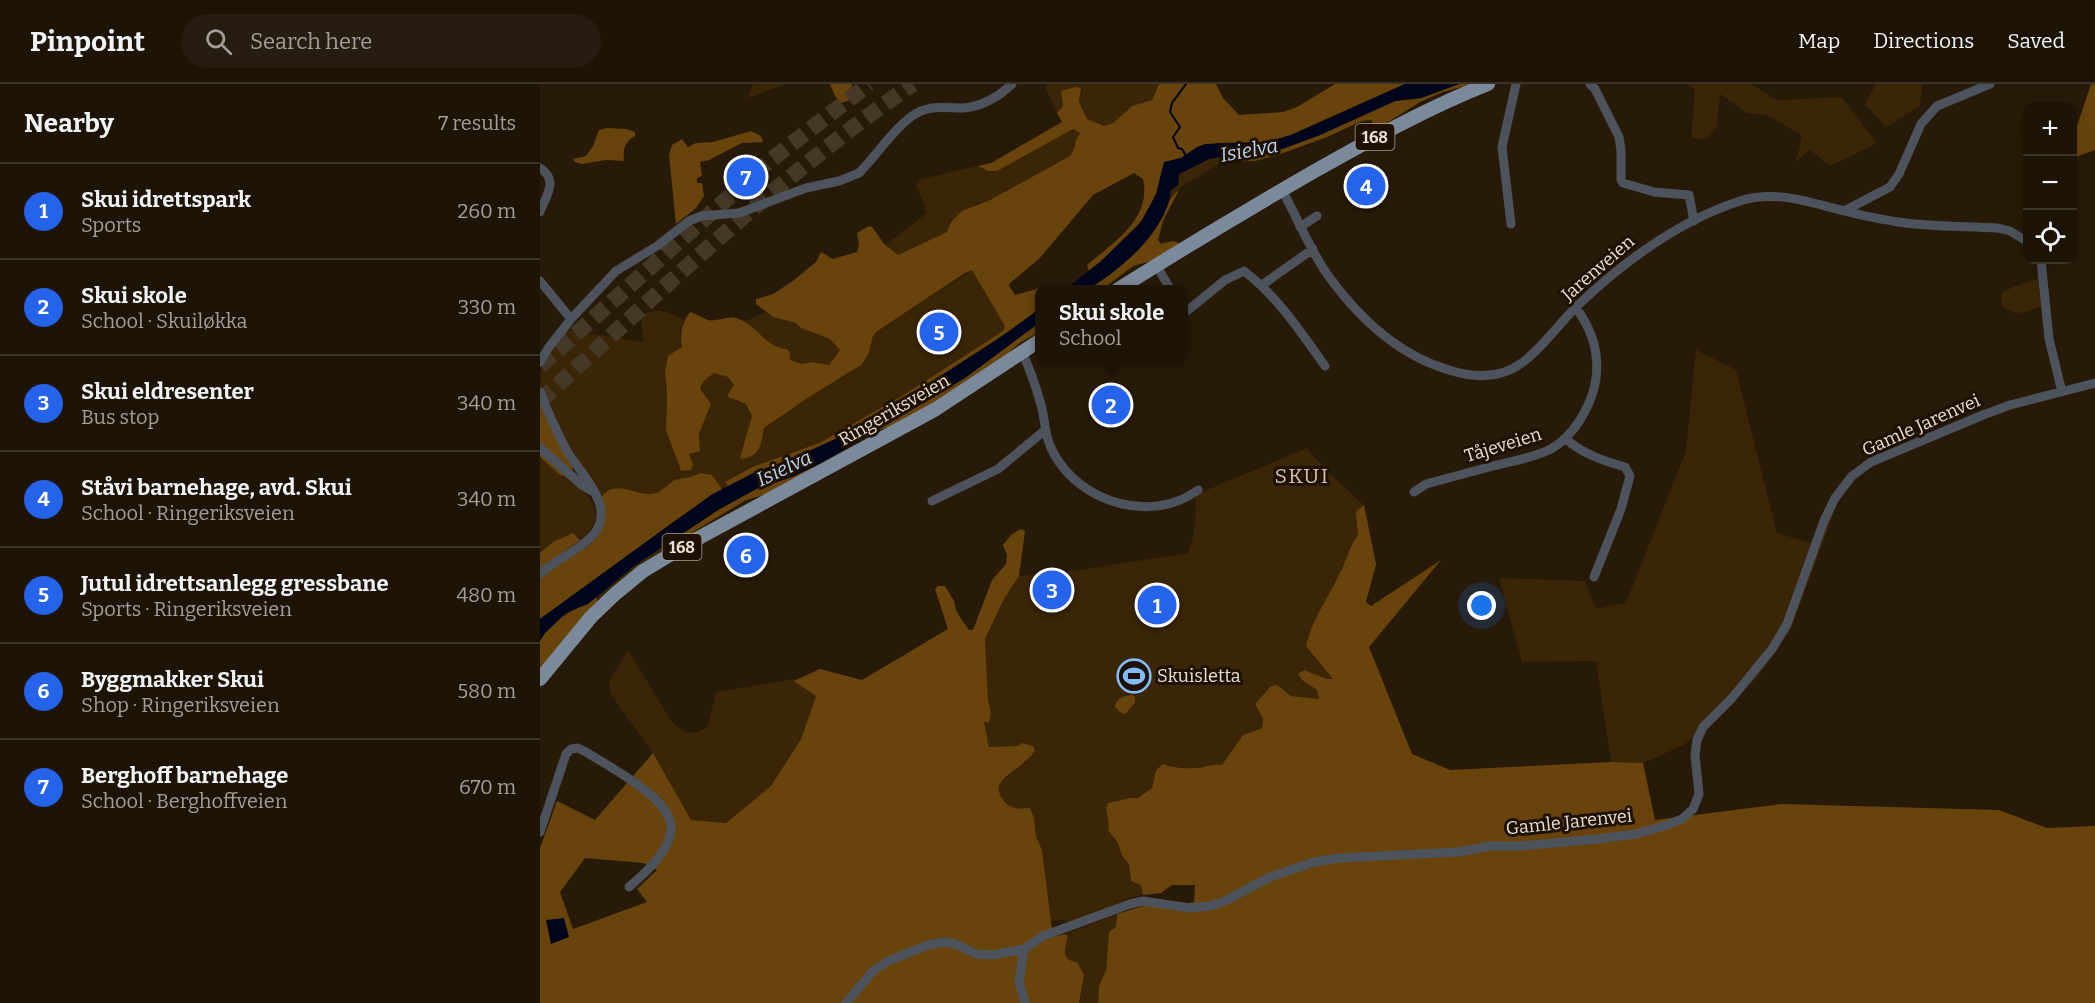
<!DOCTYPE html>
<meta charset="utf-8">
<style>
body{margin:0;font-family:Bitter,serif;background:#261d10;color:#f1f3f6}
.controls{position:absolute;right:18px;top:18px;display:grid;overflow:hidden;border-radius:12px;box-shadow:0 6px 24px #0002}
.controls button{width:54px;height:54px;display:grid;place-items:center;padding:0;border:0;border-bottom:2px solid #3c3328;background:#1e1406;color:#f1f3f6;font:30px sans-serif}
.you{position:absolute;left:942px;top:522px;width:21px;height:21px;margin:-15px;border:4px solid #fff;border-radius:50%;background:#1a73e8;box-shadow:0 0 0 9px #1a73e833}
.badge{display:grid;place-items:center;width:39px;height:39px;border-radius:50%;background:#2563eb;color:#fff;font-size:20px;font-weight:700}
.pin{position:absolute;translate:-50% -50%;border:3px solid #fff;box-shadow:0 2px 6px #0006}
.popup{position:absolute;left:495px;top:201px;width:153px;height:78px;box-sizing:border-box;display:grid;place-content:center;border-radius:12px;background:#1e1406;filter:drop-shadow(0 2px 4px #0005);font-size:20px;white-space:nowrap;color:#a19e9b}
.popup b{font-size:22px;color:#f1f3f6}
.popup::after{content:'';position:absolute;left:50%;top:100%;margin-left:-12px;border:12px solid transparent;border-top-color:#1e1406}
.list{margin:0;padding:0;list-style:none}
h2{display:flex;justify-content:space-between;align-items:center;height:78px;margin:0;padding:0 24px;font-size:26px}
h2 small{font-size:20px;font-weight:400;color:#a19e9b}
.list li{display:grid;grid-template-columns:39px 1fr auto;gap:18px;align-items:center;box-sizing:border-box;height:96px;padding:0 24px;border-top:2px solid #3c3328}
.list b{display:block;font-size:22px;white-space:nowrap}
.list p{margin:0;font-size:20px;white-space:nowrap;color:#a19e9b}
.list em{font-size:20px;font-style:normal;color:#a19e9b}
.icon{flex:none;width:33px;height:33px;fill:none;stroke:currentColor;stroke-width:2;stroke-linecap:round;stroke-linejoin:round}
.map{position:relative;flex:none;width:1555px;height:919px;overflow:hidden}
header{display:flex;align-items:center;gap:36px;box-sizing:border-box;height:84px;padding:0 30px;background:#1e1406;border-bottom:2px solid #3c3328}
header strong{font-size:28px}
nav{display:flex;gap:33px;margin-inline-start:auto;font-size:21px}
.search{width:420px;height:54px;background:#261d10;display:flex;align-items:center;gap:15px;box-sizing:border-box;padding:0 21px;border-radius:33px;color:#a19e9b;font-size:22px}
main{display:flex}
aside{flex:1;background:#1e1406}
.map>svg:first-child{display:block}
.green{fill:#3a2506}
.forest{fill:#68440c;fill-rule:evenodd}
.water{fill:#00051e}
.lines{fill:none;stroke-linecap:round;stroke-linejoin:round}
.stream{stroke:#00051e;stroke-width:2}
.highway-tunnel{stroke:#453827;stroke-width:16;stroke-dasharray:16 8;stroke-linecap:butt}
.street{stroke:#4c535c;stroke-width:9}
.primary{stroke:#7b8a9b;stroke-width:14}
.labels{text-anchor:middle;stroke-width:6;stroke-linejoin:round;paint-order:stroke}
.shield{fill:#1e1102;stroke:#aca195;stroke-width:1.5}
.shield-label{font-size:16px;font-weight:bold;fill:#e9dfd4}
.street-label{font-size:18px;fill:#e9dfd4;stroke:#1e1102}
.poi-label{font-size:18px;fill:#e9dfd4;stroke:#1e1102;text-anchor:start}
.water-label{font-size:20px;font-style:italic;fill:#b8d4f4;stroke:#1e1102}
.quarter-label{font-size:21px;letter-spacing:1.5px;fill:#d4c1ab;stroke:#1e1102}
</style>
<header>
<strong>Pinpoint</strong>
<div class="search"><svg class="icon" aria-label="search" viewBox="0 0 24 24"><circle cx="10" cy="10" r="6"/><path d="M15 15l6 6"/></svg>Search here</div>
<nav><a>Map</a><a>Directions</a><a>Saved</a></nav>
</header>
<main>
<aside>
<h2>Nearby<small>7 results</small></h2>
<ul class="list">
<li><span class="badge">1</span><div><b>Skui idrettspark</b><p>Sports</p></div><em>260 m</em></li>
<li><span class="badge">2</span><div><b>Skui skole</b><p>School · Skuiløkka</p></div><em>330 m</em></li>
<li><span class="badge">3</span><div><b>Skui eldresenter</b><p>Bus stop</p></div><em>340 m</em></li>
<li><span class="badge">4</span><div><b>Ståvi barnehage, avd. Skui</b><p>School · Ringeriksveien</p></div><em>340 m</em></li>
<li><span class="badge">5</span><div><b>Jutul idrettsanlegg gressbane</b><p>Sports · Ringeriksveien</p></div><em>480 m</em></li>
<li><span class="badge">6</span><div><b>Byggmakker Skui</b><p>Shop · Ringeriksveien</p></div><em>580 m</em></li>
<li><span class="badge">7</span><div><b>Berghoff barnehage</b><p>School · Berghoffveien</p></div><em>670 m</em></li>
</ul>
</aside>
<div class="map">
<svg width="1555" height="919" viewBox="0 0 1555 919">
<rect width="100%" height="100%" fill="#281a08"/>
<!-- green -->
<path class="green" d="M213,0H246L208,14Z
M508,0H619L612,16L592,22L573,39L564,42L547,36L539,18L542,10L523,22L517,29L505,3Z
M1147,0H1211L1236,16L1301,13L1337,59L1290,82L1270,66L1256,77L1262,52L1228,31L1207,29L1180,10L1177,43L1167,55L1151,54L1155,6Z
M1336,0H1382L1380,22L1346,43L1325,20Z
M533,45L540,48C534,56 536,65 530,72L450,116L436,120L411,138L408,148L358,171L345,161L387,129L376,100L381,95L438,82L442,85L520,52Z
M686,72L682,78L641,103L638,108L637,107L630,114C630,105 637,99 639,90L669,75Z
M432,186L463,235L465,242L463,247L362,312L279,359L211,383L185,398L188,402L182,405L172,391C161,393 149,393 138,395C129,397 124,408 114,410C96,413 73,393 61,415L55,399L29,363L0,302L1,284L6,272L27,246L103,258L101,231C120,223 127,227 144,236L140,246L142,263L125,288V303L127,313L126,346L141,387H146L148,370L160,367C159,351 161,340 170,326L160,305L163,298L174,289L188,293L194,301L188,310L195,317L206,320L212,332L200,372L202,375C221,372 221,360 224,345L269,313L336,248Z
M1498,195L1503,222C1485,227 1478,235 1461,221L1462,209L1475,202Z
M225,228L233,233L256,239L262,244L290,255L301,265L289,281L271,278L262,280L250,276L247,265C229,263 219,248 204,238Z
M1156,266L1196,286L1237,449L1271,459L1294,429L1251,545L1218,593L1144,661L1103,679L1071,678L1056,577L982,578L959,494L1045,497L1056,525L1086,519L1146,367Z
M767,364L788,388L824,421C815,429 820,440 818,451C808,464 806,479 798,494C788,514 777,534 767,555L782,582L794,595H787L764,586L762,596L777,606L779,615L751,612L738,602H731L715,620L723,635L722,644L703,651L682,681C673,679 667,683 658,684C645,685 634,683 623,680L616,686L612,704L597,714H590L568,719C563,728 571,736 568,746L578,759L582,772L589,780L591,797L601,801L603,811L585,815L569,825L535,839L523,836L511,837L502,766L496,752L494,734L490,725C480,725 470,725 464,717C452,702 463,695 474,686C482,681 489,674 495,666L478,662L449,663L444,638L451,628L448,615L445,555L464,515L479,492L539,486L648,469C656,449 656,432 655,411Z
M0,373L21,392L24,390C47,409 74,430 40,456L38,451L0,469Z
M136,454H143L58,519L56,514L94,482Z
M88,566L132,638L146,649L158,648L168,642L176,608L254,595L276,612L261,655L231,702L186,739L151,736L113,669L70,609L69,598Z
M577,830L576,843L569,848L566,886L559,902L558,919H539L542,905L531,877L525,872L523,864L528,852L525,850Z"/>
<!-- forest -->
<path class="forest" d="M290,0H312L311,16L301,19L295,12Z
M619,0H676L683,14L699,31L743,28L757,23L795,0H865L751,51L727,58L676,59L641,74L625,78C620,88 621,99 617,110C603,142 576,166 549,187L547,181C573,159 612,135 603,95L594,89L553,111L499,175L470,199L469,202L475,211L497,205L518,201L521,205L499,206V225C435,272 368,319 297,354C262,372 224,384 188,402L185,398L212,383L279,359L362,312L463,247L465,242L432,186L425,189L336,248L333,252L328,271L321,281L269,313L224,344C221,360 221,372 202,375L200,373L212,332L206,320L188,313V310L194,301L188,293L174,289L163,298L160,305L171,320L159,350L160,367L149,370L153,381L151,386L141,387L126,346L127,313L125,288L128,272L142,263C140,248 141,241 150,228C156,230 162,234 168,236C176,238 186,232 196,234C218,241 223,262 247,265L250,269V276L262,280L271,278L289,281L300,266L290,255L261,244L256,239L233,233L216,220V215L233,210L253,197L276,178L281,168L293,175L317,168L319,161L317,149L329,142L332,143L345,161L358,171L407,148L411,138L422,127L450,116L530,72C536,65 534,56 540,49L533,45L457,87H448L438,82L451,79L522,38L517,29L523,22L521,7L535,3L541,4L539,18L547,35L564,42L573,39L592,22L612,16Z
M919,0H933L903,8L880,18L842,42L834,41L831,36L822,37L787,53L738,71L715,77L682,78L686,72L709,73L720,69L742,65L780,51L855,17L881,14Z
M1551,0H1555V66L1538,72L1533,77V54Z
M66,44L86,45L95,48V52C84,59 83,64 84,77L66,76L42,80L35,78L33,75L46,72L53,62L59,46Z
M211,47L221,52L223,58L202,59L169,76L160,78L162,92L157,94V99H162L164,112L156,124L136,140L129,71L132,61L142,55L148,63L156,59L173,58Z
M637,107L638,108L623,137L618,156L621,160L633,157L637,158L640,160L615,176L593,182L564,204L547,206C570,190 598,172 614,147C622,134 626,118 637,107Z
M499,239V248L481,258L458,278L401,316L351,343L338,346L425,294Z
M0,318L34,381L32,386L21,392L0,373Z
M281,379L231,409L206,416L143,454H136L178,426L218,404L252,393Z
M160,389L172,391L182,405L136,436L0,535V495C5,491 9,487 14,483C29,472 52,465 61,447C66,436 54,417 66,408C78,399 94,409 107,410C124,411 127,397 139,395C147,393 152,394 160,389Z
M824,421L836,480L826,518L831,522L901,476L829,563L872,670L910,686L1071,678L1103,679L1115,736L1241,720L1459,726L1507,744L1555,742V919H558L559,902L566,886L569,848L576,843L577,830L606,821L627,824L654,818L655,801H632L621,809L603,811L601,801L591,797L589,780L582,772L578,759L568,746C571,736 563,728 568,719L590,714H598L612,704L616,686L623,680C635,684 645,685 658,684C667,683 673,679 682,681L703,651L722,644L723,635L715,620L731,602L737,601L751,612L779,615L777,606L762,596L758,590L764,586L787,595H793L766,562C771,537 787,516 798,493C806,479 808,464 818,451L816,428Z
M481,445L485,447L479,492L464,515L445,555L448,615L451,628L449,638H444L449,663L478,662L482,659L493,662L495,667C489,674 482,681 474,686C463,695 452,702 464,717C470,725 480,725 490,724L494,734L496,752L502,766L513,853L525,850L528,852C525,864 520,876 537,878L544,891L539,919H0V764L17,717L55,736L113,669L151,736L186,739L231,702L261,655L276,612L254,597L280,585L322,596L408,545L395,505L398,502H405L414,517L416,526L421,535L429,546H433L452,496L466,480L467,471L463,461L471,451ZM45,774L103,779L117,786L97,805L107,818L33,845L20,808Z
M33,449L40,456L0,485V469L13,458Z
M56,513L58,519L0,586C0,577 0,566 0,557C5,537 41,524 56,513Z
M592,611L595,613V619L585,630L580,628L575,623C576,614 584,612 592,611Z"/>
<!-- water -->
<path class="water" d="M865,0H919L881,14L855,17L780,51L742,65L720,69L709,73L686,72L669,75L639,90L638,101L630,107C631,141 577,190 549,204C543,207 533,206 526,205L561,177L601,138L616,110L624,78L641,74L657,63L665,60L727,58L751,51Z
M499,225V239L425,294L281,379L252,393L218,404L178,426L94,482L48,520L27,528L5,549L0,557V535L171,411L215,388L246,377L296,355L343,329L470,247Z
M24,834L29,853L11,860L6,836Z"/>
<g class="lines">
<!-- stream -->
<path class="stream" d="M646,0L632,19L630,28L640,43L633,53L638,64L642,65L646,72"/>
<!-- highway-tunnel -->
<path class="highway-tunnel" d="M0,282L228,78L329,0
M0,317C121,207 238,93 373,0"/>
<!-- street -->
<path class="street" d="M1050,0L1055,5L1079,53L1081,66V96L1083,99L1114,108L1149,111L1154,137
M0,84C19,96 6,112 0,128
M742,106C757,133 769,164 787,190C817,232 858,271 909,286C934,294 961,295 983,278C1003,263 1018,241 1036,223C1084,177 1139,136 1203,116C1238,106 1271,119 1305,127C1322,132 1340,135 1358,138C1391,143 1425,142 1458,144L1470,147L1488,158
M1304,127L1350,103L1359,90L1381,40L1397,22L1450,0
M971,140L962,63L976,0
M760,143L777,132
M1501,176L1509,255L1522,308
M616,181L631,206
M0,197L31,235
M722,201L773,165
M643,222L647,227L685,196L704,187C738,213 760,247 785,282
M482,268C490,285 496,303 501,321C506,339 504,352 514,370C541,419 612,440 658,406
M0,278L9,263L31,235L76,187L117,162L149,137L161,132L199,129L266,104L299,97L319,89C335,73 359,38 377,29C392,21 408,24 423,24C441,23 460,12 472,0
M0,308C8,328 17,349 27,367C42,392 81,427 49,455C34,469 15,476 0,490
M1025,354C1042,370 1064,377 1085,383L1090,392L1081,425L1054,493
M0,364L42,401L54,408
M874,408L886,400C908,394 931,388 953,382C973,377 993,374 1011,365C1023,358 1033,347 1040,336C1064,298 1062,259 1036,224
M392,417L458,385L504,347
M0,748L26,670L31,665L38,664L46,668C69,683 136,716 131,748C127,770 105,789 89,803
M484,865L479,898L485,919
M306,919L333,887L348,877L388,861L404,858L416,860L436,870L453,871L484,865L503,852L590,820L603,817L650,824L670,822L685,817L730,793L774,778L799,774L918,768L950,762H982L1057,755L1096,750L1124,742L1142,735L1153,725L1159,710L1155,671L1157,656L1163,643L1192,614L1232,565L1247,540L1284,437L1295,414L1312,392L1331,378L1443,331L1470,321L1555,299"/>
<!-- primary -->
<path class="primary" d="M577,206C642,165 707,126 773,88C830,56 887,24 948,0
M0,595L51,533L75,510L103,487L153,457L396,325L499,257"/>
</g>
<!-- icons -->
<defs>
<g id="stadium-ring" transform="scale(1.725)"><circle r="9.5" fill="#1e1102" stroke="#83bcfb" stroke-width="1.5"/><path d="M0-5a6.5 5 0 1 0 0 10a6.5 5 0 1 0 0-10ZM-3.5-1.8h7v3.6h-7Z" fill="#83bcfb"/></g>
</defs>
<g fill-rule="evenodd">
<use href="#stadium-ring" x="594" y="592"/>
</g>
<g class="labels">
<!-- shield labels -->
<g class="shield">
<rect x="815.5" y="40" width="39" height="26" rx="4.5"/>
<rect x="122.5" y="450" width="39" height="26" rx="4.5"/>
</g>
<g class="shield-label">
<text x="835" y="59">168</text>
<text x="142" y="469">168</text>
</g>
<!-- street labels -->
<g class="street-label">
<text transform="translate(1058 184) rotate(-41)" y="6">Jarenveien</text>
<text transform="translate(354 326) rotate(-30)" y="6">Ringeriksveien</text>
<text transform="translate(1381 341) rotate(-24)" y="6">Gamle Jarenvei</text>
<text transform="translate(963 361) rotate(-17)" y="6">Tåjeveien</text>
<text transform="translate(1029 738) rotate(-6)" y="6">Gamle Jarenvei</text>
</g>
<!-- poi labels -->
<g class="poi-label">
<text x="617" y="598">Skuisletta</text>
</g>
<!-- water labels -->
<g class="water-label">
<text transform="translate(709 66) rotate(-10)" y="7">Isielva</text>
<text transform="translate(244 384) rotate(-25)" y="7">Isielva</text>
</g>
<!-- quarter labels -->
<g class="quarter-label">
<text x="762" y="399">SKUI</text>
</g>
</g>
</svg>
<div class="controls">
<button>+</button>
<button>−</button>
<button><svg class="icon" aria-label="locate" viewBox="0 0 24 24"><circle cx="12" cy="12" r="6"/><path d="M12 2v4M12 18v4M2 12h4M18 12h4"/></svg></button>
</div>
<div class="you"></div>
<div class="pin badge" style="left:617px;top:521px">1</div>
<div class="pin badge" style="left:571px;top:321px">2</div>
<div class="popup"><b>Skui skole</b>School</div>
<div class="pin badge" style="left:512px;top:506px">3</div>
<div class="pin badge" style="left:826px;top:102px">4</div>
<div class="pin badge" style="left:399px;top:248px">5</div>
<div class="pin badge" style="left:206px;top:471px">6</div>
<div class="pin badge" style="left:206px;top:93px">7</div>
</div>
</main>
